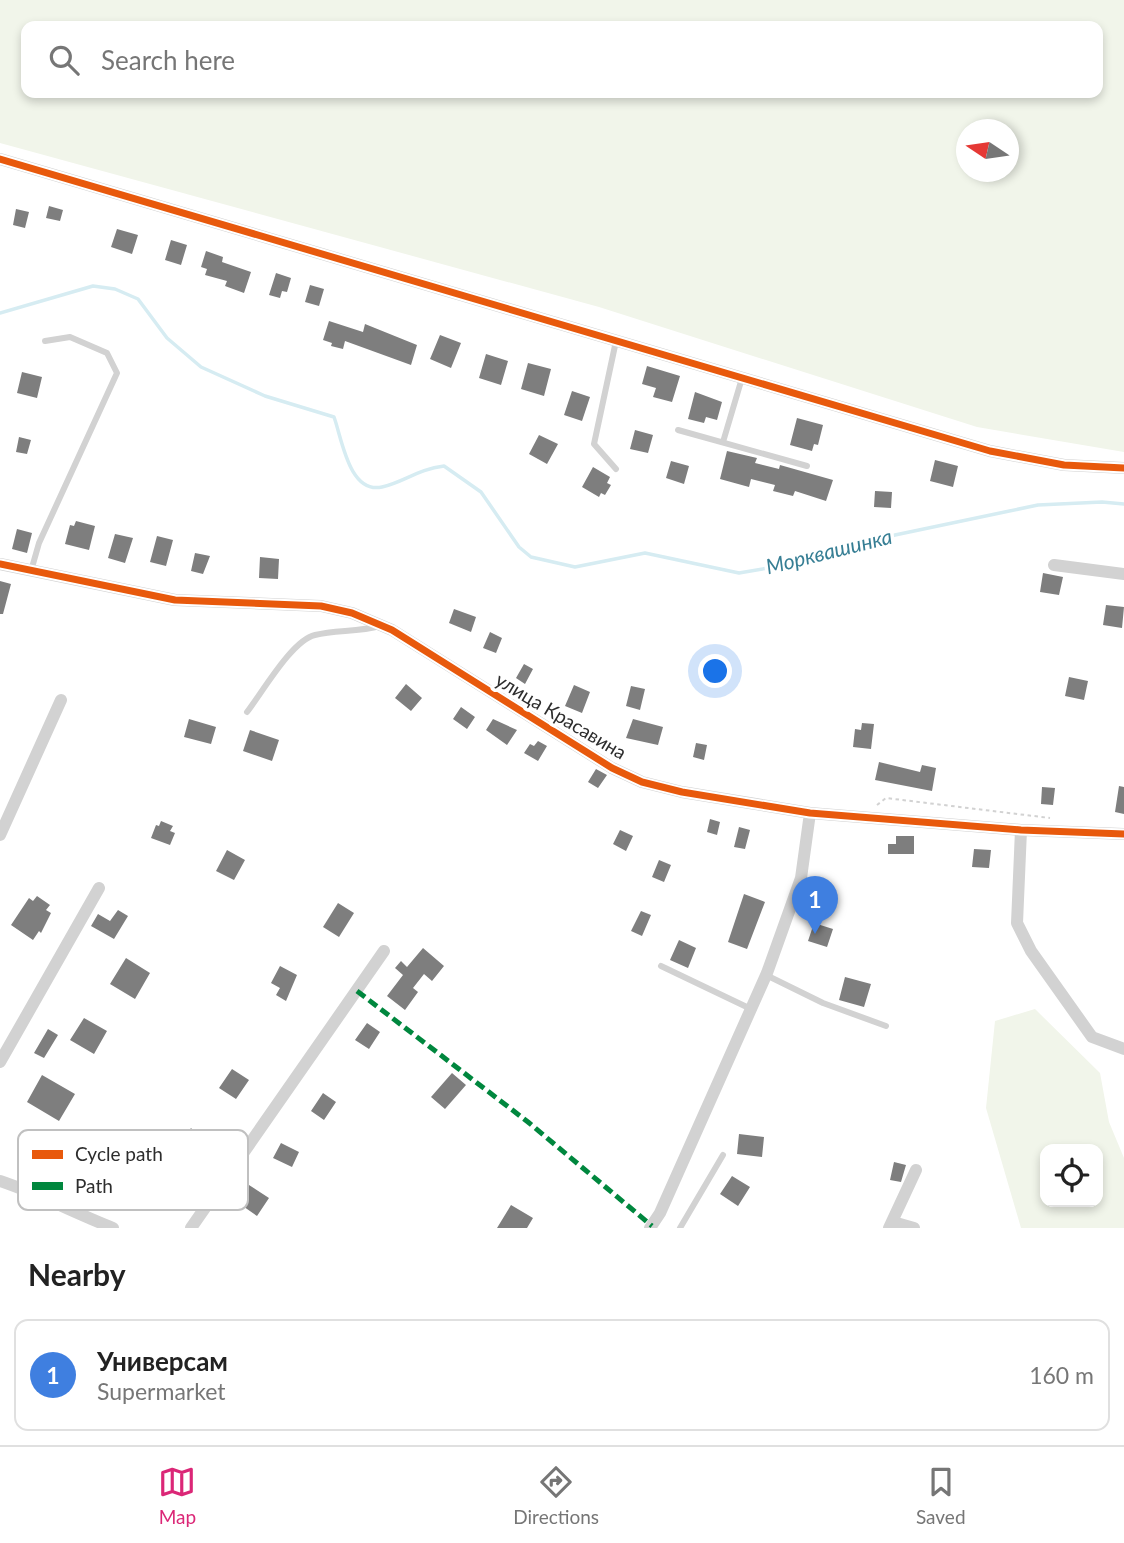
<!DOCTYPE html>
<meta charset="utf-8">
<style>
body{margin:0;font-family:Lato,sans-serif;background:#f2f2f2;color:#222}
.controls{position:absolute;right:21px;bottom:21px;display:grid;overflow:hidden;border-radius:14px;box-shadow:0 4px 10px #0003}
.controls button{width:63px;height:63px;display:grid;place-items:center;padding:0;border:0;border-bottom:2px solid #e0e0e0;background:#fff;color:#222;font:35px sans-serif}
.compass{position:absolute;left:956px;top:119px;width:63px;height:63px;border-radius:50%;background:#fff;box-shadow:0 4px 10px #0003;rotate:283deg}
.you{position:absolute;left:716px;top:672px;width:24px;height:24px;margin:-18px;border:5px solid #fff;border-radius:50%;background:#1a73e8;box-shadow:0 0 0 10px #1a73e833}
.badge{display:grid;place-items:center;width:46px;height:46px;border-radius:50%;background:#db2777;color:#fff;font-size:23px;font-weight:700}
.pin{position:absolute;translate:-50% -58px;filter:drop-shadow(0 2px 4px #0008)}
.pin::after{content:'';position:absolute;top:37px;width:24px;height:21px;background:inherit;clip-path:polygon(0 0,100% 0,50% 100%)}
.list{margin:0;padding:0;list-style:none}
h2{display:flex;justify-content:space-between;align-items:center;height:91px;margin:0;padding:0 28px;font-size:30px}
h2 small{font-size:23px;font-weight:400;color:#767676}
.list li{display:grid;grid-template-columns:46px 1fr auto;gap:21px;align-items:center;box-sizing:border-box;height:112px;margin:0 14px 14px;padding:0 14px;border:2px solid #e0e0e0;border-radius:14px}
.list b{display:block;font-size:26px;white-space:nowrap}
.list p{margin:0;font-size:23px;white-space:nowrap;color:#767676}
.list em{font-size:23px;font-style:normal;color:#767676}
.icon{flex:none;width:38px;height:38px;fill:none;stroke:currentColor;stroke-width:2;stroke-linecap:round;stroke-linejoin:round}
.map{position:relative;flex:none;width:1124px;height:1228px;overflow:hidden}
.search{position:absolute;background:#fff;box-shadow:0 4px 10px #0003;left:21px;right:21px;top:21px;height:77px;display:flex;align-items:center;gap:18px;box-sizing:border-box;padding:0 24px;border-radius:14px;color:#767676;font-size:26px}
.sheet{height:217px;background:#fff}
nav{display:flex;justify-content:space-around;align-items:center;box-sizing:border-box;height:98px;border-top:2px solid #e0e0e0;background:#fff;font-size:19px;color:#767676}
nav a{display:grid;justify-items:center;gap:4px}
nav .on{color:#db2777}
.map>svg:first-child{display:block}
.green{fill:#f1f5ea;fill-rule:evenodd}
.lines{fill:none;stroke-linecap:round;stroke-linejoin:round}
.stream{stroke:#d6ecf2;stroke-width:3.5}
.building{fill:#7e7e7e}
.path{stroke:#d2d2d2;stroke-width:2;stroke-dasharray:3.5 3.5;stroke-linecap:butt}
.lane{stroke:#d2d2d2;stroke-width:6}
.street{stroke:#d2d2d2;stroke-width:12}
.quiet{stroke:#00873e;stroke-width:5;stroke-dasharray:10 5;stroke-linecap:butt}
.cycleway-casing{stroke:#fff;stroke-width:11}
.cycleway{stroke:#e8590c;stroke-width:7}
.labels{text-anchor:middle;stroke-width:7;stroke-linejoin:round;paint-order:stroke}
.street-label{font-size:19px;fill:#2d2d2d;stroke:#fff}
.water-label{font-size:21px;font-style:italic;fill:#367e94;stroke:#fff}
.key{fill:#fff;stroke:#c0c0c0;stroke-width:2}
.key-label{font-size:19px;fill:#2d2d2d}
</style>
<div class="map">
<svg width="1124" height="1228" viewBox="0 0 1124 1228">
<rect width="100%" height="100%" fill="#fff"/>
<!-- green -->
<path class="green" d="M0,0H1124V452L977,427L599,307L0,143ZM26,26H1098V93H26ZM967,130H1009V172H967Z
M1035,1009L1100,1073L1109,1122L1124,1158V1228H1021L986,1108L995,1021ZM1045,1149H1098V1202H1045Z"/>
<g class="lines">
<!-- stream -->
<path class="stream" d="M0,313L93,286L115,289L138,299L167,338L201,367L265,396L334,417C342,439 349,494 382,487C404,482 418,469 444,466L481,492L519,547L531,557L575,567L645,553L739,573L808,561L895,535L1038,505L1102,502L1124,504"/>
</g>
<!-- building -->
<path class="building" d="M49,206L63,210L60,221L46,218Z
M16,209L29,212L25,228L13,225Z
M117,229L138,235L132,254L111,247Z
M171,240L187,245L181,265L165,260Z
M206,251L223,257L222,262L251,272L244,293L225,286L227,281L205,275L207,269L201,267Z
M276,273L291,278L287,292L282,291L280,298L269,295Z
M310,285L324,289L319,306L305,302Z
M329,321L363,332L365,324L417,345L411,365L345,341L343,349L331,346L332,343L323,340Z
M440,335L461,343L451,368L430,359Z
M486,354L508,361L501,385L479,378Z
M528,363L551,369L544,396L521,389Z
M647,366L680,376L672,402L653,397L656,388L642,384Z
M22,372L42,377L37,398L17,393Z
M572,391L590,397L582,421L564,415Z
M695,392L722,402L717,420L706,417L704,423L688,419Z
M797,418L823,425L818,445L814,444L812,451L790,445Z
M635,430L653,435L648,453L630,449Z
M539,435L558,444L547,464L529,454Z
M19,437L31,440L27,454L16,452Z
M727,451L757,458L755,463L779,469L780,465L833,480L826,501L795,491L793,496L773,491L775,485L751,479L749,487L720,479Z
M935,460L958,466L953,487L930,481Z
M671,461L689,466L684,484L666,478Z
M593,467L610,477L607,483L611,485L605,495L601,493L599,497L582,487Z
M875,491L892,492L891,508L874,507Z
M76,521L95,526L89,550L65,544L70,525L74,526Z
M17,529L32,533L27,553L12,549Z
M115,534L133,538L125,563L108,558Z
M157,536L173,540L166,566L150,562Z
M195,553L210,556L203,574L191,571Z
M260,557L279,559L278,579L259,578Z
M1043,573L1063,577L1059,595L1040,592Z
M0,581L11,584L3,614H0Z
M1106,605L1124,607L1122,628L1103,625Z
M454,609L476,617L471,632L449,623Z
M490,632L502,638L496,653L483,648Z
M524,664L533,669L525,684L516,678Z
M1069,677L1088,681L1084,700L1065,696Z
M406,684L422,698L411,711L395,698Z
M574,685L590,692L582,713L565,706Z
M631,686L645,689L640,710L626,706Z
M461,707L475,717L467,729L453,719Z
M189,719L216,727L211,744L184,737Z
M493,719L517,730L507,745L486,730Z
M633,719L663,727L658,745L626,738Z
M862,723L874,724L871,749L853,747L855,729L861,730Z
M250,730L279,740L272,761L243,751Z
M538,741L547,746L538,761L524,753L530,744L534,746Z
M696,743L707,745L704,760L693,757Z
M879,762L920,772L922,765L936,768L932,791L875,780Z
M596,769L607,775L598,788L588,782Z
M1119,786L1124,787V814L1115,812Z
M1042,787L1055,788L1053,805L1041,804Z
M710,819L720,822L717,835L707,832Z
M161,821L173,826L170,831L175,833L170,845L151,838L156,825L159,826Z
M739,827L750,830L745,849L734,847Z
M620,830L633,836L626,851L613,844Z
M896,836H914V854H888V844H896Z
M974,849L991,850L989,868L972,867Z
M227,850L245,860L234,880L216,871Z
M659,860L671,865L664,882L652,877Z
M744,894L765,902L747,949L728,942Z
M37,896L50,905L46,910L51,913L41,933L39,931L33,940L11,925L29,898L33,901Z
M338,903L354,913L339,937L323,927Z
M118,910L128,916L114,939L91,926L98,914L110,921Z
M641,911L651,915L642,936L631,931Z
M814,923L833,929L827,947L808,941Z
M679,940L696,948L688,968L670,960Z
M423,948L444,966L432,981L424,974L413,988L418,992L405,1010L387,996L403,975L395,968L401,961L407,967Z
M126,958L150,973L135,999L110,984Z
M280,966L297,975L286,1001L276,995L280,988L271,983Z
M845,977L871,984L864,1007L839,1000Z
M84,1018L107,1031L94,1054L70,1040Z
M367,1023L380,1032L369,1049L355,1040Z
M48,1029L58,1035L44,1058L34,1053Z
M232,1069L249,1080L236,1099L219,1088Z
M452,1073L466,1085L445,1109L431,1097Z
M42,1075L75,1094L59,1121L27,1102Z
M323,1093L336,1102L324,1120L311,1111Z
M191,1128L205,1144L194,1158L178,1147Z
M739,1134L764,1137L762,1157L737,1154Z
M281,1143L299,1152L292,1167L273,1158Z
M894,1162L906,1165L901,1182L890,1180Z
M732,1176L750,1187L738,1206L720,1194Z
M249,1185L269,1198L257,1216L237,1202Z
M511,1205L533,1218L527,1228H497Z"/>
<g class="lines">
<!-- path -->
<path class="path" d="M877,805L886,798L1050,818"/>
<!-- lane -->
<path class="lane" d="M678,430L807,466
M723,442L742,378
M616,469L594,444L616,341
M31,571L39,543L117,373L107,353L70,337L45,341
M247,712C262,693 292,640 315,635C336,630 358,632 380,626
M661,966L751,1009
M766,975L823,1003L886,1026
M680,1228L723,1155"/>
<!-- street -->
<path class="street" d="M0,159L990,451L1064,465L1124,468
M0,564L175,600L321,606L352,613L392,630L612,768L642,782L682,792L810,813L1021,830L1124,834
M1054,565L1124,574
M1021,830L1017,923L1031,951L1092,1037L1124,1049
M0,835L61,700
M0,1062L99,888
M0,1181C39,1194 75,1213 113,1228
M893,1222L914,1228
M191,1228L384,951
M650,1228L660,1213L767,973L801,878L810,813
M889,1228L916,1170"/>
<!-- quiet -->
<path class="quiet" d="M357,991L528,1122L652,1226"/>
<!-- cycleway casing -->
<g class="cycleway-casing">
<path id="cycleway" d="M0,159L990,451L1064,465L1124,468
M0,564L175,600L321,606L352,613L392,630L612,768L642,782L682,792L810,813L1021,830L1124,834"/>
</g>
<!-- cycleway -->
<use href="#cycleway" class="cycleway"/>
</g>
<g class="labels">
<!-- street labels -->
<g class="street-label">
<text transform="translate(561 716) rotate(31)" y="7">улица Красавина</text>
</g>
<!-- water labels -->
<g class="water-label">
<text transform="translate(829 552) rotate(-14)" y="7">Морквашинка</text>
</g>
</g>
<!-- legend -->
<rect x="18" y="1130" width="230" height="80" rx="10" class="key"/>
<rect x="32" y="1150" width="31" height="9" fill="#e8590c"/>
<rect x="32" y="1182" width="31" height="8" fill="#00873e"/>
<g class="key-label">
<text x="75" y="1161">Cycle path</text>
<text x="75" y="1193">Path</text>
</g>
</svg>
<div class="controls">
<button><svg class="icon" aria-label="locate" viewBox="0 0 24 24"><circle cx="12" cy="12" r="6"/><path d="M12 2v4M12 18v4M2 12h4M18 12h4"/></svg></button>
</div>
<svg class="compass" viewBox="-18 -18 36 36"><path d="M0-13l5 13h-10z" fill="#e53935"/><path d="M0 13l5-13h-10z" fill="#767676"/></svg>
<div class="you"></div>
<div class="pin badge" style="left:815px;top:934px;background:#3f7fe0">1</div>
<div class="search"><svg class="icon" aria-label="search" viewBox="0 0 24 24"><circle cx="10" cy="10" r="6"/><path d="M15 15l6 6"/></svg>Search here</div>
</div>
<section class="sheet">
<h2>Nearby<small></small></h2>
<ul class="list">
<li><span class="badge" style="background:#3f7fe0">1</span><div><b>Универсам</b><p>Supermarket</p></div><em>160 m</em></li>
</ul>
</section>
<nav>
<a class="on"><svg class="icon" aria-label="map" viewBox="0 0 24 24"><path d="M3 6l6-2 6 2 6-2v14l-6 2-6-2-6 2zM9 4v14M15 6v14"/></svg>Map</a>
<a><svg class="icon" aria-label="directions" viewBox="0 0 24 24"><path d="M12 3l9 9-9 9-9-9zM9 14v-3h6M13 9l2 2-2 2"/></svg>Directions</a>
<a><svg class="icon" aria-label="saved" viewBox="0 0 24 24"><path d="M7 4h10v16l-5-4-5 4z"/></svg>Saved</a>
</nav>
